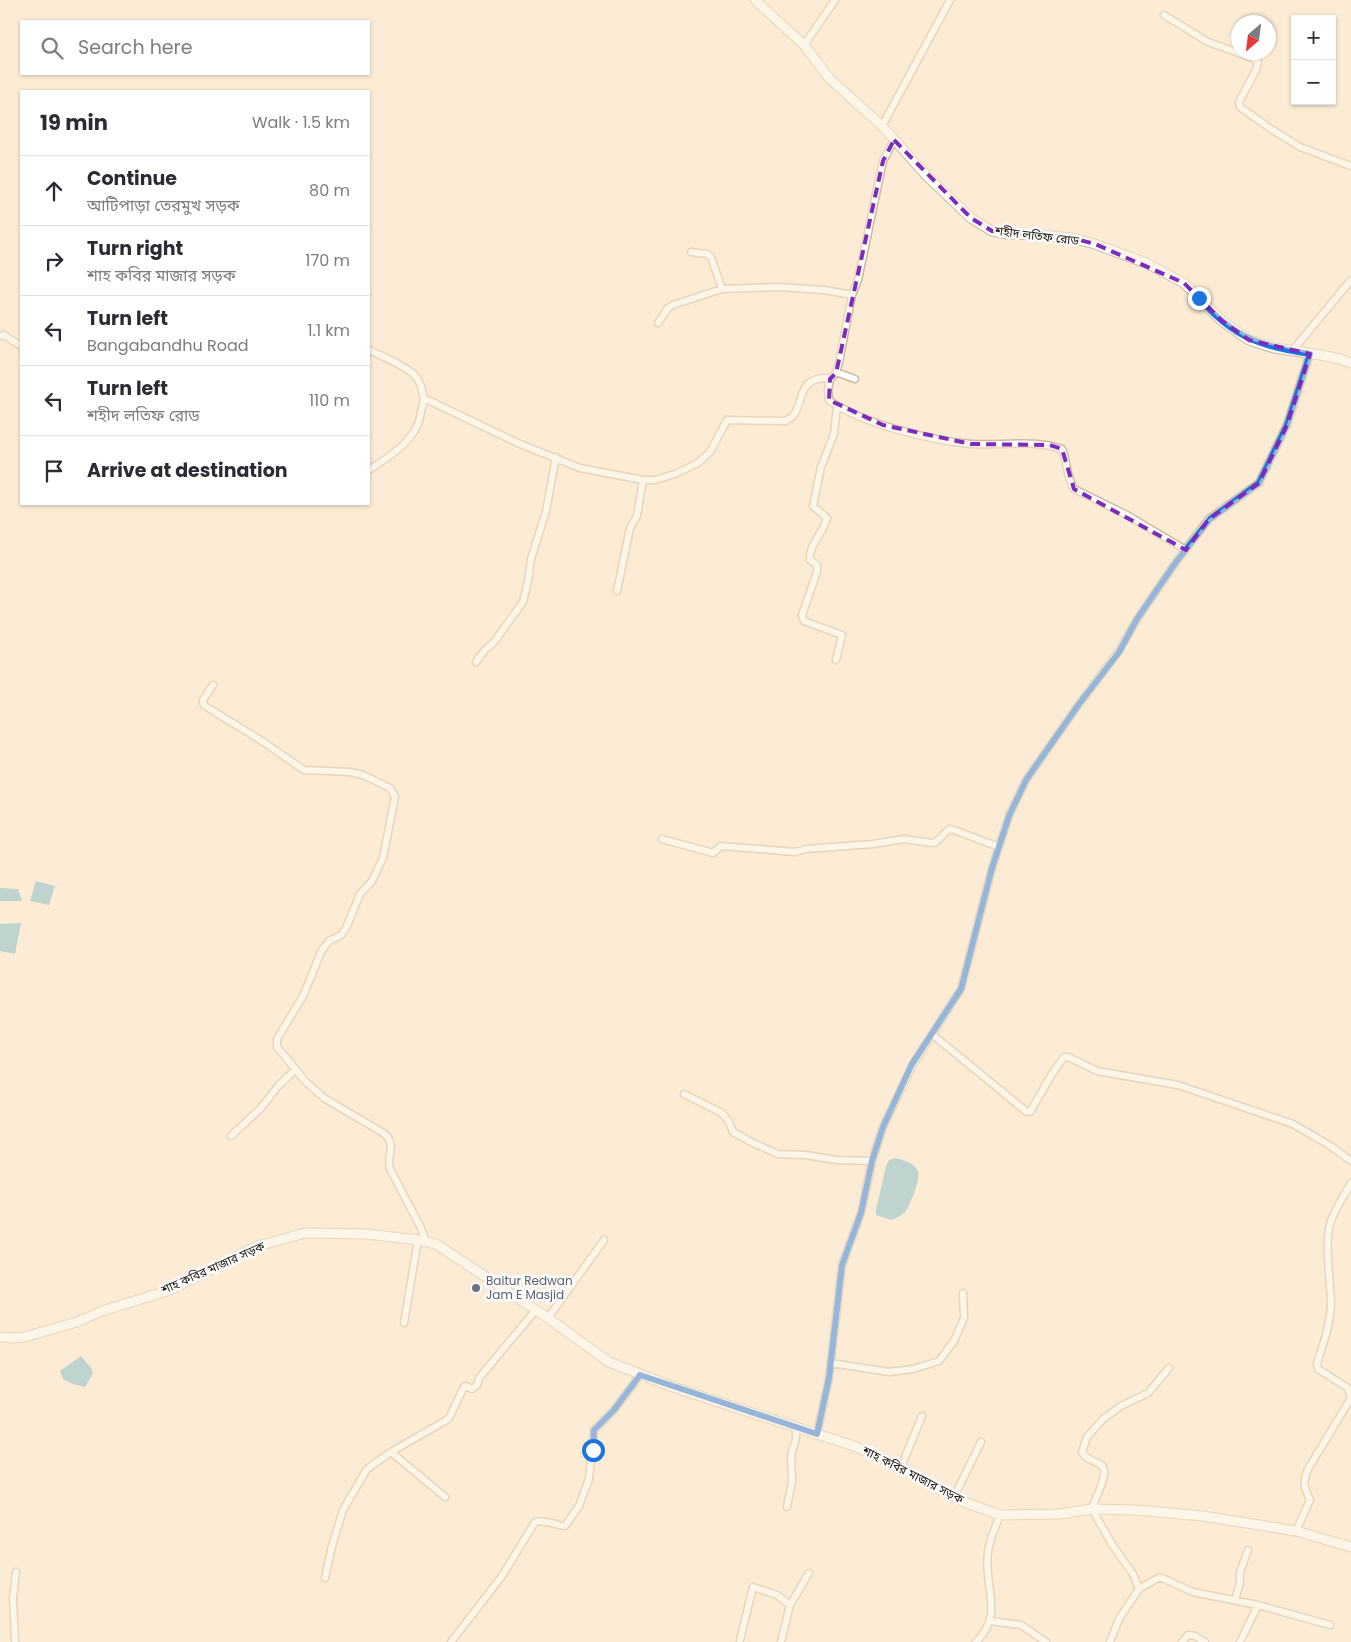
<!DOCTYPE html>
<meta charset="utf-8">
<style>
body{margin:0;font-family:Poppins,"Noto Sans Bengali",sans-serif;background:#f2f2f3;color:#2b2b33}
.controls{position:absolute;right:15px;top:15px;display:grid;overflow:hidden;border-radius:0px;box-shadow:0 1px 4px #0004}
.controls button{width:45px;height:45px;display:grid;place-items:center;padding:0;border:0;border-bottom:1px solid #e1e1e2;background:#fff;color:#2b2b33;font:25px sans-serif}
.compass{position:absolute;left:1231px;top:15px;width:45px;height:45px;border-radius:50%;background:#fff;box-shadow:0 1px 4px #0004;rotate:208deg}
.stop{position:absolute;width:15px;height:15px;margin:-11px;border:4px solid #1c74de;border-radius:50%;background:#fff}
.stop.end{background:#1c74de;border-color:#fff;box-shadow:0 1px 5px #0008}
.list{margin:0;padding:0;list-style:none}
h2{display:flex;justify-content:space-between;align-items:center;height:65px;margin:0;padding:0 20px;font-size:21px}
h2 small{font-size:16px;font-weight:400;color:#7c7c81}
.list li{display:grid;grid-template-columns:32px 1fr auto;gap:15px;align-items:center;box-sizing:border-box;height:70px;padding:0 20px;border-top:1px solid #e1e1e2}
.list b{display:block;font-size:19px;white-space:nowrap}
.list p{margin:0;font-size:16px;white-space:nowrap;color:#7c7c81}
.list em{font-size:16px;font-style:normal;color:#7c7c81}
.icon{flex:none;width:28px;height:28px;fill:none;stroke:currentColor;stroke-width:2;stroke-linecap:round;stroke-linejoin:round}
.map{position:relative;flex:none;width:1351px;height:1642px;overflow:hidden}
.search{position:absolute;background:#fff;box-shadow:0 1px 4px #0004;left:20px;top:20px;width:350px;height:55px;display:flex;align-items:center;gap:12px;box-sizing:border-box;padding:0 18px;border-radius:0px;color:#7c7c81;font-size:19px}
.panel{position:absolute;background:#fff;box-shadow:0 1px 4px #0004;left:20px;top:90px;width:350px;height:415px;border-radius:0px}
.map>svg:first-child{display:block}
.water{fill:#75b4c7}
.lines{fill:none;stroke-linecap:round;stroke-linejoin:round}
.street-casing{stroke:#cdba9f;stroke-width:9}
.secondary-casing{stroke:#cdba9f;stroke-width:11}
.street{stroke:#fff;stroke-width:6}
.secondary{stroke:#fff;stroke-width:9}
.route{stroke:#1c74de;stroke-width:6}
.marked{fill:none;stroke:#7b2cbf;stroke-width:4;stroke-dasharray:10 6;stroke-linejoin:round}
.worship-dot{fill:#6b7280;stroke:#fcfcfc;stroke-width:2}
.labels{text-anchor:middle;stroke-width:5;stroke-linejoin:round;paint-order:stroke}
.street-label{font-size:12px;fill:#1c150b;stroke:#fcfcfc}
.worship-label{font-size:12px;fill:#5b616d;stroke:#fcfcfc;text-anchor:start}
</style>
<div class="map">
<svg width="1351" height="1642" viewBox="0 0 1351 1642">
<rect width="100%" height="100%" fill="#fcecd6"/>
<!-- water -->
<path class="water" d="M36,881L55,886L49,905L30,901Z
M0,888L18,889L22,901H0Z
M21,923L15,954L0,951V924Z
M895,1158C903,1160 915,1163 918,1171C921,1178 910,1206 905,1212C901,1216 896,1218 891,1220L876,1215V1210L886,1166L889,1160Z
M81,1356L91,1368L93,1373L85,1387L73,1384L63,1379L60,1371Z"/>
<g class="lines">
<!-- street casing -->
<g class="street-casing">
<path id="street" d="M1164,15L1208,42L1255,59L1258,62L1256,70L1239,102L1240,107L1271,129L1300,147L1351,166
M804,45L835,0
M882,126L950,0
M691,252L707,254L711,257L722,289L779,287L824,290L852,295
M658,323L668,308L673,305L722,289
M0,336L4,335L21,346
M369,350C382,356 409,367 417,378C422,385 423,393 424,401
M1292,351L1351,280
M836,372L855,379
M830,379L836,373L839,362L852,295L858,280L883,161L894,140
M369,470C388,457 408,446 418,424C421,416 421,408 424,401L428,400L520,444L580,468L643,480H655L675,474L698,463L710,452L727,420L786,421C788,419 791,418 793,416C803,403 799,383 818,379C823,378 825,377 830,379L828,390L829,400C859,423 933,441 971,444C1001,446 1034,439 1062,449C1068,463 1066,477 1074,489L1127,515L1186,550
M617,591L630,528L637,516L643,480
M836,660L842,635L804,621L802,615L817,572V565L810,560C808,546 824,532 827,518L813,506L821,467L834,434L837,406
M476,662L484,651L494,642L523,602L528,581L531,559L546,511L556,457
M213,685L203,700V703L205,706L262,741L304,770L350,772L363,775L390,788L395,797L383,858L372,881L360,894L346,928L341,935L329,941L322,950L303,996L277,1039V1047L306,1082L324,1098L385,1134C397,1146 386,1155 390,1169L421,1228L426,1242
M662,839L713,853L721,846L795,852L806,849L873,844L904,839L932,843L936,842L949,829L954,830L999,847
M933,1035L1027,1112H1030L1052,1074L1064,1057H1068L1097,1071L1178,1085L1293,1124L1329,1145L1351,1161
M684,1094L722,1113L729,1122L733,1132L753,1143L778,1154L805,1155L837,1160L872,1161
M231,1136L261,1108L279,1085L296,1069
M548,1318L604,1240
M404,1323L418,1240
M831,1363L889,1372L913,1369L939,1361L954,1341L964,1318L963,1293
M817,1434L829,1378L842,1265L861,1213L872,1161L883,1127L913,1064L961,989L992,868L1009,816L1026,780L1079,704L1119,651L1137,619L1176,562L1209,519L1259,483L1287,425L1310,354
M391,1452L445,1497
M901,1467L922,1416
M954,1497L981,1442
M787,1507L792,1481L791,1455L796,1439V1426
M1296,1531L1310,1500C1304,1486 1302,1485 1308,1469L1351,1398L1348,1388L1318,1369L1317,1364C1323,1344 1330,1326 1331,1305C1331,1282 1324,1245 1330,1224C1334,1210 1344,1196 1351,1183
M325,1578L332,1546L343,1510L367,1469L391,1452L445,1421L449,1418L464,1387L466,1386L472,1389L477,1385L479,1378L535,1311
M1139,1589L1133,1574L1113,1546L1092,1509C1094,1500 1110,1473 1102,1466C1095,1460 1087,1461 1082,1452L1087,1437L1103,1419L1121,1406L1148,1393L1169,1368
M1235,1600L1240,1583V1572L1248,1550
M990,1621L1021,1625L1046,1642
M740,1640L753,1587L777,1595L790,1605
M15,1642L13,1598L16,1572
M451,1642L502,1576L535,1522C542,1519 556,1525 565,1526L579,1506L589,1479L594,1430L614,1410L640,1375
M781,1642L790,1605L809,1573
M976,1642C1005,1614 983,1587 988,1552C989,1540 996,1526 1000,1515
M1110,1642L1119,1619L1139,1589L1160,1577L1193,1592L1258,1605L1330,1625
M1182,1642L1188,1635L1195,1636L1205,1642
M1240,1642L1258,1605"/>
</g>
<!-- secondary casing -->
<g class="secondary-casing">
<path id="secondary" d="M755,0L804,45L829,78L882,126L927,176L971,218L992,231L1007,234L1038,235L1072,238L1095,244L1146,263L1184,283L1222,321L1249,340L1274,348L1321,355L1340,359L1351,363
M0,1337L13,1338L24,1337L77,1322L102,1311L170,1290L255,1247L305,1233L367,1234L418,1240L436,1244L548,1318L609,1362L676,1388L854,1446L901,1467L926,1482L964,1502L1000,1515L1059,1514L1092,1509L1135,1510L1203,1516L1296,1531L1351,1547"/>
</g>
<!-- street -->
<use href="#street" class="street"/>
<!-- secondary -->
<use href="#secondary" class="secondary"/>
</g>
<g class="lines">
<!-- route -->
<path class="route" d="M593,1450L594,1430L614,1410L640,1375L817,1434L829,1378L842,1265L861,1213L872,1161L883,1127L912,1064L961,989L992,868L1009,816L1026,780L1079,704L1119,652L1137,619L1176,562L1210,519L1259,483L1287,425L1310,354C1261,347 1232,337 1199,298"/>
</g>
<!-- marked area -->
<path d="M0 0H1351V1642H0ZM894,140L971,218L992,231L1072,238L1095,244L1184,283L1222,321L1249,340L1310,354L1287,425L1259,483L1209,519L1186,550L1074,489L1062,449L1050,445L971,444L883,425L829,400L830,379L836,373L883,161Z" fill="#fcecd6" fill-opacity=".55" fill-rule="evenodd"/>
<path class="marked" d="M894,140L971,218L992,231L1072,238L1095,244L1184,283L1222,321L1249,340L1310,354L1287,425L1259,483L1209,519L1186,550L1074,489L1062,449L1050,445L971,444L883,425L829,400L830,379L836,373L883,161Z"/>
<!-- markers -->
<circle class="worship-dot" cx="476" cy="1288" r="5"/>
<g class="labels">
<!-- street labels -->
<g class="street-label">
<text transform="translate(1037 236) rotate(7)" y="4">শহীদ লতিফ রোড</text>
<text transform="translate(213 1268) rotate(-24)" y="4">শাহ কবির মাজার সড়ক</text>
<text transform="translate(913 1475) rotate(27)" y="4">শাহ কবির মাজার সড়ক</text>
</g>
<!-- worship labels -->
<g class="worship-label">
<text x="486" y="1285">Baitur Redwan<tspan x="486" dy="14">Jam E Masjid</tspan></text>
</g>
</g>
</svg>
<div class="controls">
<button>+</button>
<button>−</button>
</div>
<svg class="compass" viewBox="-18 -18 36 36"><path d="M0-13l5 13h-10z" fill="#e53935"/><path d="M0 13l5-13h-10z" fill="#7c7c81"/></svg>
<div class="stop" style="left:593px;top:1450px"></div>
<div class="stop end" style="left:1199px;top:298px"></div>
<div class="search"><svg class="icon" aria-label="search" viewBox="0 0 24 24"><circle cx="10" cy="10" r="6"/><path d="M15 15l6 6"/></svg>Search here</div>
<section class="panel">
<h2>19 min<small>Walk · 1.5 km</small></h2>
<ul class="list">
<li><svg class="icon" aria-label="ahead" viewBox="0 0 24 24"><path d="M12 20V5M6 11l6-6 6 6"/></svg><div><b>Continue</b><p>আটিপাড়া তেরমুখ সড়ক</p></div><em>80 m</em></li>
<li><svg class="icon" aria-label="right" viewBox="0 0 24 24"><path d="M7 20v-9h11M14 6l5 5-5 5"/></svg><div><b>Turn right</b><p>শাহ কবির মাজার সড়ক</p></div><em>170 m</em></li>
<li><svg class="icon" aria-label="left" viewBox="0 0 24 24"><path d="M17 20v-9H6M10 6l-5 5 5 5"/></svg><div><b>Turn left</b><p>Bangabandhu Road</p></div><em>1.1 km</em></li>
<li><svg class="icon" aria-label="left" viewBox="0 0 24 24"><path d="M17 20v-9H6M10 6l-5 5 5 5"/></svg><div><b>Turn left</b><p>শহীদ লতিফ রোড</p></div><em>110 m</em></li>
<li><svg class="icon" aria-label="arrive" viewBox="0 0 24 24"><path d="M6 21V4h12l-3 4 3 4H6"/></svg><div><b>Arrive at destination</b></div></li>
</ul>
</section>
</div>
